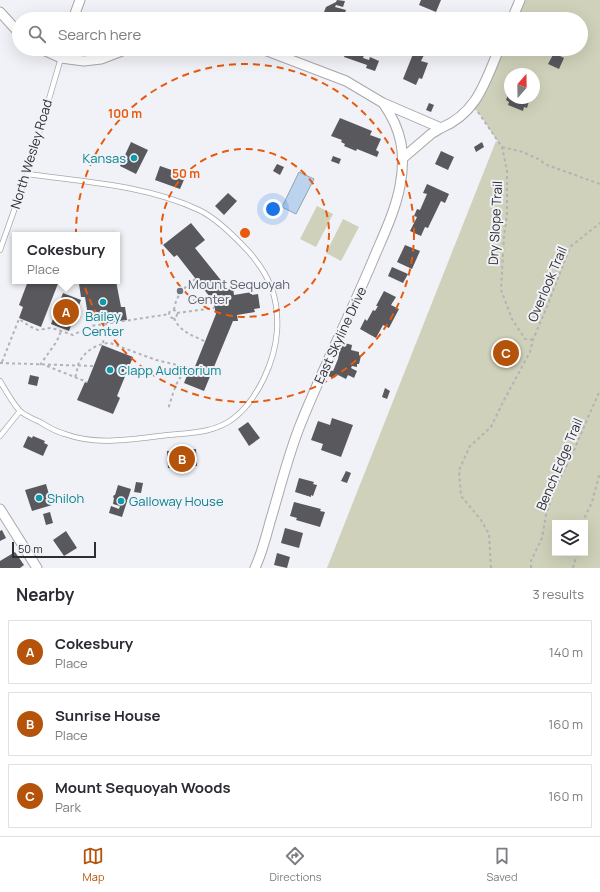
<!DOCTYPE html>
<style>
body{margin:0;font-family:Manrope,sans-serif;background:#f2f2f3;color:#2b2b33}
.controls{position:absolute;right:12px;bottom:12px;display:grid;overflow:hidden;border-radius:0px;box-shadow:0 4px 16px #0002}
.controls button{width:36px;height:36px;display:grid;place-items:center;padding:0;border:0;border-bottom:1px solid #e1e1e2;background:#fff;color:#2b2b33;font:20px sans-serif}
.compass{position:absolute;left:504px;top:68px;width:36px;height:36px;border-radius:50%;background:#fff;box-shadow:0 4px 16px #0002;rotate:20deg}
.scale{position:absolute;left:12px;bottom:10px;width:84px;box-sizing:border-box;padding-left:4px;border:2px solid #2e2e30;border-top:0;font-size:11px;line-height:14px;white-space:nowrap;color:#2e2e30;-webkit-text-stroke:3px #f1f2f7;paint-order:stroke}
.you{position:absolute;left:273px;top:209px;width:14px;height:14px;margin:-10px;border:3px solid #fff;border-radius:50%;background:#1a73e8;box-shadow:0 0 0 6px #1a73e833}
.badge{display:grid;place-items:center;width:26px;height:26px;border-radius:50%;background:#b45309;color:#fff;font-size:13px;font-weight:700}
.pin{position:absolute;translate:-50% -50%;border:2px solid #fff;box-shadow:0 1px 4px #0006}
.popup{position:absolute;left:12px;top:232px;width:108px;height:52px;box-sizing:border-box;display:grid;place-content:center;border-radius:0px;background:#fff;filter:drop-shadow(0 1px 3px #0005);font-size:13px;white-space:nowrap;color:#7c7c81}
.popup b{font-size:15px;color:#2b2b33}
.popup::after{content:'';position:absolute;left:50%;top:100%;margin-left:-8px;border:8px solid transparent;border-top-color:#fff}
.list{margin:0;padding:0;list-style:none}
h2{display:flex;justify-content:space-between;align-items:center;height:52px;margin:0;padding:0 16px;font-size:17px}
h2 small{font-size:13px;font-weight:400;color:#7c7c81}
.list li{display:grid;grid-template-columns:26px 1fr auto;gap:12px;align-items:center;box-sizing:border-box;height:64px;margin:0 8px 8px;padding:0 8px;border:1px solid #e1e1e2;border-radius:0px}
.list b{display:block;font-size:15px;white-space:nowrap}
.list p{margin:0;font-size:13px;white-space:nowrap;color:#7c7c81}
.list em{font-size:13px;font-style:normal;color:#7c7c81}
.icon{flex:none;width:22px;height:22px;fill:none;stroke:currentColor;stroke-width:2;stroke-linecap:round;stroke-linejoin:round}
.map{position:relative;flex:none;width:600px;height:568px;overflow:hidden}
.search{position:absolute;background:#fff;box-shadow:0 4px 16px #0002;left:12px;right:12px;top:12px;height:44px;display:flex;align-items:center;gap:10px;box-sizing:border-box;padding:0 14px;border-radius:22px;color:#7c7c81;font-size:15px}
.sheet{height:268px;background:#fff}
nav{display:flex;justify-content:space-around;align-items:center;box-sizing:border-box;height:56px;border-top:1px solid #e1e1e2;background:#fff;font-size:11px;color:#7c7c81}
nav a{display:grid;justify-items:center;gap:2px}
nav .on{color:#b45309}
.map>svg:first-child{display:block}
.green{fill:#d0d1ba;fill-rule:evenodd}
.water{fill:#bbd3ed;stroke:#91a2b4}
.building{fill:#58585d}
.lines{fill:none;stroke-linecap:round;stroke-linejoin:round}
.service-casing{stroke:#a7a7ac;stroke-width:6}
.minor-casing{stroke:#a7a7ac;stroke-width:11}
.path{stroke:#b3b3b7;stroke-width:2;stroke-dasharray:3 3;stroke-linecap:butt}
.service{stroke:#fff;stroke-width:4.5}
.minor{stroke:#fff;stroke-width:9}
.ring{fill:none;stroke:#e8590c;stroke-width:2;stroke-dasharray:7 5}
.culture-dot{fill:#0f9aa8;stroke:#f1f2f7;stroke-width:1.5}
.worship-dot{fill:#6b7280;stroke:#f1f2f7;stroke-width:1.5}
.labels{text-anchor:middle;stroke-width:4;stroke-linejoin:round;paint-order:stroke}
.street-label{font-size:13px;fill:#2e2e30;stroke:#f1f2f7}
.culture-label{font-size:13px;fill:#0d838f;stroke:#f1f2f7;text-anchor:start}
.worship-label{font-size:13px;fill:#5b616d;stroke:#f1f2f7;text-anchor:start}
.centre{fill:#e8590c;stroke:#f1f2f7;stroke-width:2}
.ring-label{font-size:12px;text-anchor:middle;font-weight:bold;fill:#e8590c;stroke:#f1f2f7;stroke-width:4;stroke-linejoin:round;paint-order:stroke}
</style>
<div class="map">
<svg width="600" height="568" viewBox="0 0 600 568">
<rect width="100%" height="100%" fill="#f1f2f7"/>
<!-- green -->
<path class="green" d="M520,0H600V568H327L496,141L498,142L479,113L471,106L499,49H581V19H512ZM510,74H534V98H510ZM555,523H585V553H555Z
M317,206L333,214L316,247L300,239Z
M343,219L359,227L341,261L326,253Z"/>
<!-- water -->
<path class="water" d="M299,172L314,179L296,214L282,207Z"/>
<!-- building -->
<path class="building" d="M337,0L345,1L343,7L336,5L335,7L346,10L344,16L339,15L337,19H320L322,12H324L326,7L336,2Z
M421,0H441L436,12L419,5Z
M347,49H366L363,58L369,60L370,57L379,61L375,71L366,68L367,65L344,57Z
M415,49H421L420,51L425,53L421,61L428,63L422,79L419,78L416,85L403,79Z
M554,53L564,58L559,69L548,64Z
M510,90V98H528L527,100L529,101L527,108L524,107L523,111L508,105L509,102L506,100Z
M429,103L434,105L431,112L426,110Z
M340,118L372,131L370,135L381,139L376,150L379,152L377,157L357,149L356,151L344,146L345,144L341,142L342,140L331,136Z
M131,142L148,150L136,174L120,166Z
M482,142L484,147L476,152L474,147Z
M441,151L454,157L448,170L435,164Z
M333,156L341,159L339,164L331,161Z
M277,164L284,167L280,175L273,171Z
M160,166L186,175L180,189L155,180Z
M427,184L449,194L445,203L441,201L428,228L425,227L421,236L410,231L417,217L414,216L417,209L420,210L427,194L423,193Z
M228,193L237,201L224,215L215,206Z
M191,223L205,240L195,248L228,289L233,288L234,295L252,292V295L258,294L260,308L254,309L255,312L237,315L238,321H233L204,391L184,383L190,368L194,369L216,314L213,301L177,255L174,257L163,245Z
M405,245L420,251L412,269L397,262Z
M392,267L408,274L403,283L388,276Z
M28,281H59L41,327L19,318L23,307L19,305Z
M82,281H116L121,307H125L127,320L102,324L101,320L89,322L85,297H81L79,284L82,283Z
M384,291L396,297L391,305L399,309L389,328L383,325L376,338L360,329L365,319L367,321L373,310L375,311L378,306H376Z
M63,293L81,300L69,331L51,324Z
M341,342L352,345L351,350L359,352V355L361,356L359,364H357V367L352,366L351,368L357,371L354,378L348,375L346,379L336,374L334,378L328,376L330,370L333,371L338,359Z
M102,345L133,357L117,396L120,398L113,414L77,400L85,382L87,383Z
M30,375L39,377L37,386L28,384Z
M385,388L390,391L387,399L382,397Z
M332,418L353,425L341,457L321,450L323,444L311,440L318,421L330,425Z
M248,422L260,438L249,446L238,429Z
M28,436L32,438L33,436L45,441L44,443L48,445L43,456L23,447Z
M175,448H183V450L196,449L197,466L168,468L167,451H175Z
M346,471L351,473L347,483L341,481Z
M299,478L314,482L313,484L317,485L313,496L311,495V497L295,492Z
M136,482L143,483L141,493L134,492Z
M46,484L52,505L32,511L25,490Z
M118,485L131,489L122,517L109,513L111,506L119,509L120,506L113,504L114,498L113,497L114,495H115Z
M294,502L321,509L320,511L325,512L320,527L296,520L297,518L290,516Z
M50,512L53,523L46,525L43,514Z
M285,528L303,533L299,548L281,543Z
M2,530L6,538L0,541V531Z
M66,531L77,548L64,556L53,540Z
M15,552L24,565L20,568H0V561Z
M277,553L290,557L287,568L274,565Z"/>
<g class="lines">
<!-- service casing -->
<g class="service-casing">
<path id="service" d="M0,250L27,174L61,58
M0,381C6,391 12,402 19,410C24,415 33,419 40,422C48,427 56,432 65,434C97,446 134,439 168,435C190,433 215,433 234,418C258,399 275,361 277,331C279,298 270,276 249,252C236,238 216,218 199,210C146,185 84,182 27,174
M0,436L20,411"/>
</g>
<!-- minor casing -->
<g class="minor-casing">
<path id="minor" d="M0,12L19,33
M73,19L80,0
M512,19L520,0
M41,49L61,58L84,61L101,59L127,49
M262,49L346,81L383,103L441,128C477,113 485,82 499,49
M403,158L431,134L441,128
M0,509L37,568
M255,568C262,553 266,537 270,522C280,489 288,455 301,423C323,368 350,315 373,260C383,236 395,212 400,186C406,154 402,130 383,103"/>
</g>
<!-- path -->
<path class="path" d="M478,112L502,147L507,171V215L504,236L501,290L512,319L525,339L533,340
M502,147L523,152L538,159L547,165L600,184
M174,310C176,295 184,288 195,279
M169 314a4 4 0 1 1 8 0a4 4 0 1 1-8 0Z
M177,313L214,308
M174,318C180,332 192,335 204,341
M103,343L106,324
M2,362L19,319L31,327L38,330L50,328L55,329L73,335L91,326L170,314
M0,363L93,366
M40,365L57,341L61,331
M47,366L87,382
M75,377C77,373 77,369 78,365C83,352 97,343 110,343L156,360L190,368C176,376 173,395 168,409
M582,523L592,502L600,472
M491,568L489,534L481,520L461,496L459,470L470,446L491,427L503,402L530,352L533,340L550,299L570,247L600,223
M531,568V561L542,538L546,515L555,488L571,457L600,390
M573,568L577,553"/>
<!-- service -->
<use href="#service" class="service"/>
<!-- minor -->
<use href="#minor" class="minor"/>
</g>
<!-- distance rings -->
<g class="ring">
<circle cx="245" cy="233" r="84"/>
<circle cx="245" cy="233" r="169"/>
</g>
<!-- markers -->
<g class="culture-dot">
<circle cx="134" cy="158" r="4"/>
<circle cx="103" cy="302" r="4"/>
<circle cx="110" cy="370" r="4"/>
<circle cx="39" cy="498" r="4"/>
<circle cx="121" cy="501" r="4"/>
</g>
<circle class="worship-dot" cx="180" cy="291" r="4"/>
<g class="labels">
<!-- street labels -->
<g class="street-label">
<text transform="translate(31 154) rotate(-73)" y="5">North Wesley Road</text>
<text transform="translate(495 223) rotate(-87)" y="5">Dry Slope Trail</text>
<text transform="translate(547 284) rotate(-67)" y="5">Overlook Trail</text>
<text transform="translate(340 335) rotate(-65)" y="5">East Skyline Drive</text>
<text transform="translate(559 464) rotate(-67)" y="5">Bench Edge Trail</text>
</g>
<!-- culture labels -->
<g class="culture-label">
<text x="126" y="163" text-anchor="end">Kansas</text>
<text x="103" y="321" text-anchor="middle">Bailey<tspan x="103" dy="15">Center</tspan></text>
<text x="118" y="375">Clapp Auditorium</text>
<text x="47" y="503">Shiloh</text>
<text x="129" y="506">Galloway House</text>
</g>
<!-- worship labels -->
<g class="worship-label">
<text x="188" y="289">Mount Sequoyah<tspan x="188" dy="15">Center</tspan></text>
</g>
</g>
<circle cx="245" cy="233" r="6" class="centre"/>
<g class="ring-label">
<text x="125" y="118">100 m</text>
<text x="186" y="178">50 m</text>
</g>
</svg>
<div class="controls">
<button><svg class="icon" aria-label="layers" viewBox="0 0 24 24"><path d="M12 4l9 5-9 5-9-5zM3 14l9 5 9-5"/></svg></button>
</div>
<svg class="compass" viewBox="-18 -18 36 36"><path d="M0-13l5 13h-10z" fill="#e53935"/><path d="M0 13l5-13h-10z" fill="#7c7c81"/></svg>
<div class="scale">50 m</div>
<div class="you"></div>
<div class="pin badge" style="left:66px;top:312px">A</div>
<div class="popup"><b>Cokesbury</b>Place</div>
<div class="pin badge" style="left:182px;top:459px">B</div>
<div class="pin badge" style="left:506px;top:353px">C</div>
<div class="search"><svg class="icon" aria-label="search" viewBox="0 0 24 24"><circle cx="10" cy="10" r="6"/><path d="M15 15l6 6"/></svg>Search here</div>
</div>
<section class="sheet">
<h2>Nearby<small>3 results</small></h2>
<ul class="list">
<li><span class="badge">A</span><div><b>Cokesbury</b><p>Place</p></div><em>140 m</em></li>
<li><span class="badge">B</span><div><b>Sunrise House</b><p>Place</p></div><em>160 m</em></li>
<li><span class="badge">C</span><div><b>Mount Sequoyah Woods</b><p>Park</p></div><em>160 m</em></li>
</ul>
</section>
<nav>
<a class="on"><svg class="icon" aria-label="map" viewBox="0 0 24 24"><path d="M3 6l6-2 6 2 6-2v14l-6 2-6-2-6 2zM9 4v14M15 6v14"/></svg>Map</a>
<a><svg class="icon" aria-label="directions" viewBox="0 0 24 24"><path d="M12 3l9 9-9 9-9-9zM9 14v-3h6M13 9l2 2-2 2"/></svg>Directions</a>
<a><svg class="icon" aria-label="saved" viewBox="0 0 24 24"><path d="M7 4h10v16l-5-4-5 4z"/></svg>Saved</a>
</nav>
